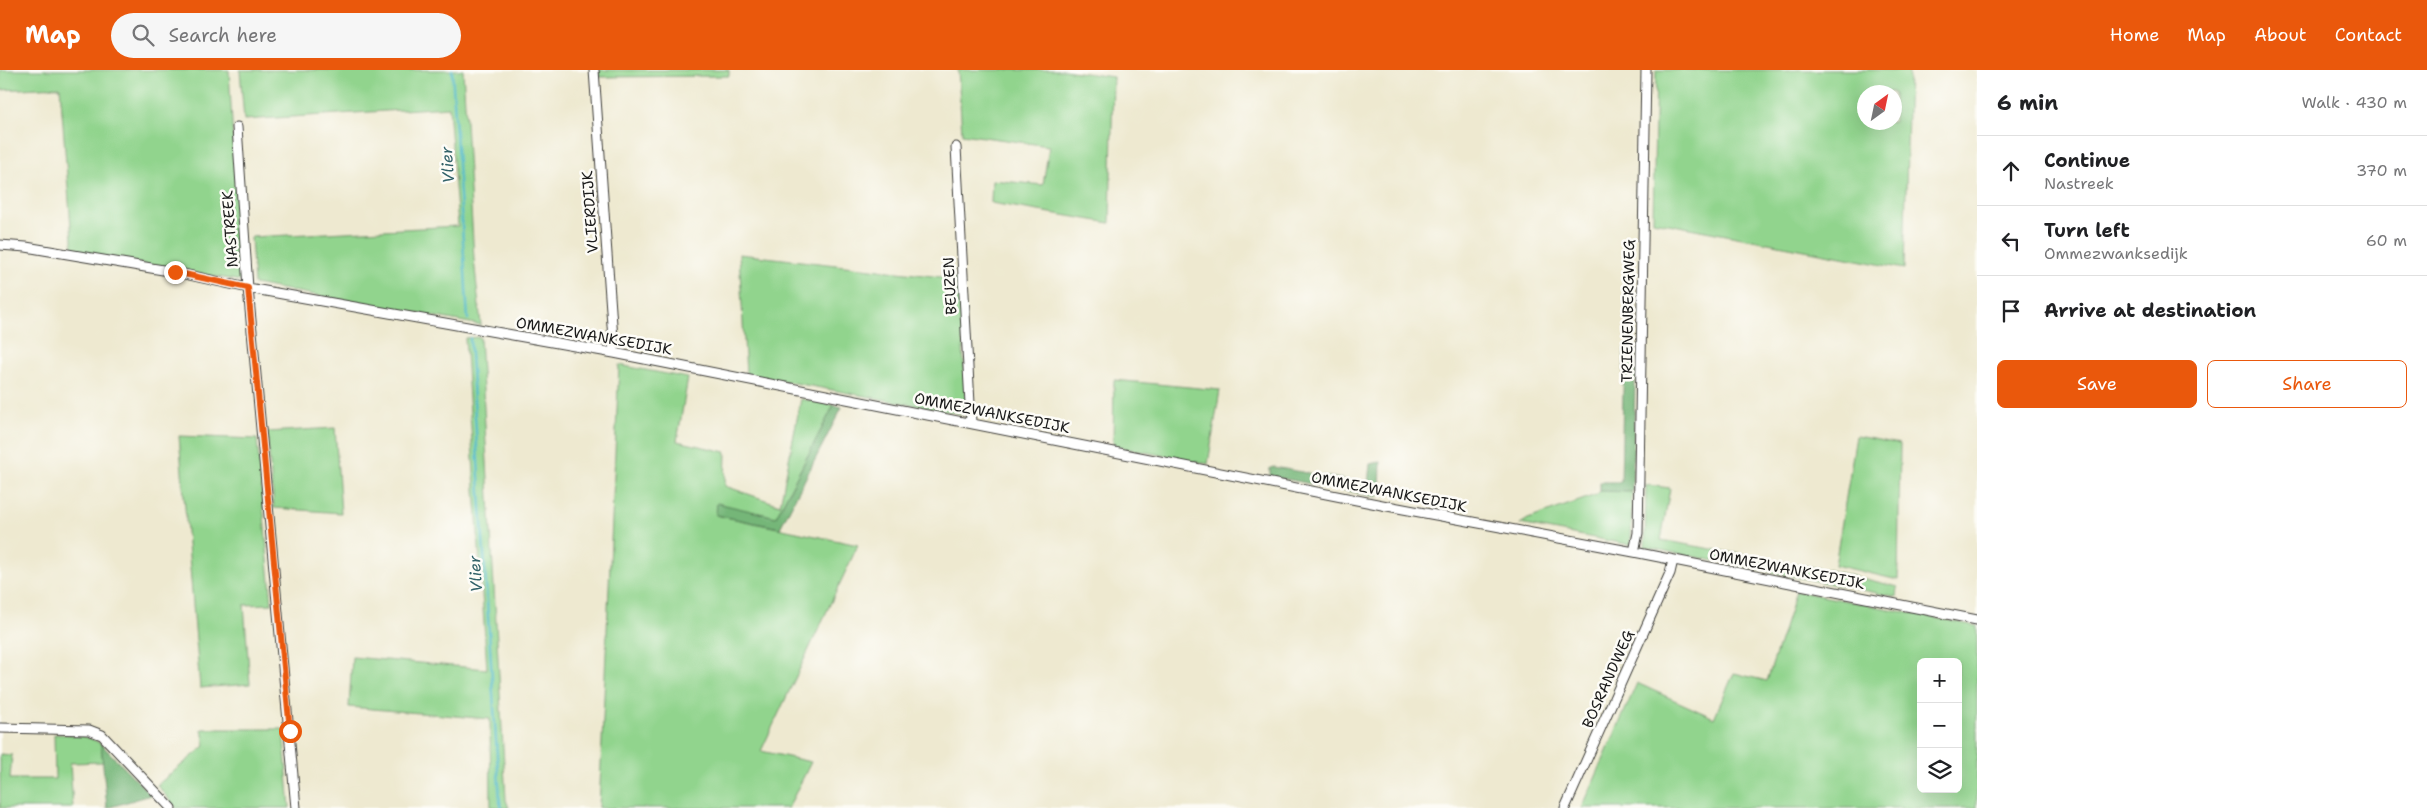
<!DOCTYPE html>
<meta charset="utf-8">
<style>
body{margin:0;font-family:"Shantell Sans",sans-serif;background:#f6f6f6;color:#202124}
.controls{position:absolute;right:15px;bottom:15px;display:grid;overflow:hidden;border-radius:8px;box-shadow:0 5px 20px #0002}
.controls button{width:45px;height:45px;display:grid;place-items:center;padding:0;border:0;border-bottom:1px solid #e0e0e0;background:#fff;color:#202124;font:25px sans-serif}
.compass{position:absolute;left:1857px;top:15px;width:45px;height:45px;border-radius:50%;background:#fff;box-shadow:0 5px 20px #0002;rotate:33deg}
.stop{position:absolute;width:15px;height:15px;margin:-11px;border:4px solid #ea580c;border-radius:50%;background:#fff}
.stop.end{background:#ea580c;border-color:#fff;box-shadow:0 1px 5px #0008}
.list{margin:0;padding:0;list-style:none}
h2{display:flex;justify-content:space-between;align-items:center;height:65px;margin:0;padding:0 20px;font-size:21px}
h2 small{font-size:16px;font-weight:400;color:#757577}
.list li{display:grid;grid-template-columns:32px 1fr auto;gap:15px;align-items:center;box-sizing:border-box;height:70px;padding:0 20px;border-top:1px solid #e0e0e0}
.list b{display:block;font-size:19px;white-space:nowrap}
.list p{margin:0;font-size:16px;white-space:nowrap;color:#757577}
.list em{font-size:16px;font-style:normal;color:#757577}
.actions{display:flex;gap:10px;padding:15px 20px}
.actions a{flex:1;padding:11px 0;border:1px solid #ea580c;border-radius:8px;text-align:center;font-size:18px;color:#ea580c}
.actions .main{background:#ea580c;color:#fff}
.icon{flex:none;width:28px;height:28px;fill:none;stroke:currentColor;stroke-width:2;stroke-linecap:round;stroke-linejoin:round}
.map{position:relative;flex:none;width:1977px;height:738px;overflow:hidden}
header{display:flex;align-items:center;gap:30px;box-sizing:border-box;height:70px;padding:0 25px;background:#ea580c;color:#fff}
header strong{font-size:24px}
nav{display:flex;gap:28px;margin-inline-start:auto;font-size:18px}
.search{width:350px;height:45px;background:#f6f6f6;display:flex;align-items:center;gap:12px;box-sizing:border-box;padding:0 18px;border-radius:28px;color:#757577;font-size:19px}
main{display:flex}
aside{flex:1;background:#fff}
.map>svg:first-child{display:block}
.green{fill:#91d48d;stroke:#567854;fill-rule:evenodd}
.forest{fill:#74b678;stroke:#48694a}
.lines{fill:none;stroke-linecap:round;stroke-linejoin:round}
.stream{stroke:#4cb8c8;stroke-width:2.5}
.minor-casing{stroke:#3c3b37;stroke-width:11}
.minor{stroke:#fff;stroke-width:9}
.route{stroke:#ea580c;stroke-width:6}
.labels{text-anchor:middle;stroke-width:5;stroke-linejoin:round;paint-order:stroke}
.street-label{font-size:15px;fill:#1c1c1c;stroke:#fdfcf7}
.water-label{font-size:16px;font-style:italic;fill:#326269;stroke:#fdfcf7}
</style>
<header>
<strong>Map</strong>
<div class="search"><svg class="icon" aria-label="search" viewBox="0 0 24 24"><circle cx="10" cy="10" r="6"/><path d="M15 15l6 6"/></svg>Search here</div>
<nav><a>Home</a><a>Map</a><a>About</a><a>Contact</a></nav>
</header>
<main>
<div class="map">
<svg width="1977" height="738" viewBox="0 0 1977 738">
<rect width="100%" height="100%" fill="#fdfcf7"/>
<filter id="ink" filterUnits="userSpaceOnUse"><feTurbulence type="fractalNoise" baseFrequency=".02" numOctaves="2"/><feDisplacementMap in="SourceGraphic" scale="10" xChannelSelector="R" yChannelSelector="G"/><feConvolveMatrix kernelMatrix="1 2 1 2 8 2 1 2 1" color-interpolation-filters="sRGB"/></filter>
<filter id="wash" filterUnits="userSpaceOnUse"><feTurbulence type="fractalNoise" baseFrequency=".0096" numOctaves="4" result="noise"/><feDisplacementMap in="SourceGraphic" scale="20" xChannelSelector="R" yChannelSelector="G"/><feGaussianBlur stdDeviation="1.12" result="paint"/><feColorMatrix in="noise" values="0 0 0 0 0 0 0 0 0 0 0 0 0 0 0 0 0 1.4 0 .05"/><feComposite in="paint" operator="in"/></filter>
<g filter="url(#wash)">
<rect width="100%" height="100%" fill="#eee9d0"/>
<!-- green -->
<path class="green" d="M0,0H229L241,211L73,182L60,17L0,20Z
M240,0H463L474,189L481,255L254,214L251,167L458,156L449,37L244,50Z
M599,0H729V6L599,7Z
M958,0H1064L1113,7L1110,153L991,133L992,110L1043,115L1049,76L962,64Z
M1656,0H1909L1904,199L1653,151ZM1864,22H1894V52H1864Z
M739,184L959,209L967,345L746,304Z
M480,267L506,730L509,738L491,737L490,649L349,637L352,587L487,599L465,268Z
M619,295L688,308L677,371L726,382L725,416L780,435L801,329L834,335L776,447L717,434L716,445L858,475L761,681L811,692L788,738H599Z
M1114,310L1220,320L1208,394L1113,376Z
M335,358L341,443L274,438L267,362Z
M179,366L257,369L272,534L244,535L250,614L200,618Z
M1856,366L1900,374L1898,510L1835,495Z
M1646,415L1670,418L1661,470L1829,500L1898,517L1897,527L1645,477Z
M1600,421L1632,422L1631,475L1520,454L1528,449L1596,425Z
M1796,521L1977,556V738H1582L1637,613L1714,648L1734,603L1767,611ZM1921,592H1958V719H1921Z
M202,659H283L290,738H176L157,715L205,676Z
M54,664C72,665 86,664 101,674L103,692L70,693L73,738H0V684L12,685L10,709H55Z"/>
<!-- forest -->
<path class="forest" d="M1636,277L1632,422L1600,421V412H1621L1624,278Z
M834,335L842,337L780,458L716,445L717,433L776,447Z
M1381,392L1380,423L1378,427L1270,406V398L1274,397L1368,414L1370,394Z
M101,674L151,725L107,738Z"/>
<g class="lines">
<!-- stream -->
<path class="stream" d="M452,0L468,249
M470,268L500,732L502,738"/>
</g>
</g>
<g filter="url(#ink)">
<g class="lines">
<!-- minor casing -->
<g class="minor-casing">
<path id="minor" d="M594,0L614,283
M237,57L248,218L296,738
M956,77L971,352
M0,175L26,177L175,202L248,218L614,283L1382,435L1634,482L1977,550
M1634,482L1638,463L1646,0
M0,658L89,660L102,665L171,738
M1565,738L1670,503L1673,490"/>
</g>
<!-- minor -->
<use href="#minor" class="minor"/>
</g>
</g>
<g class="lines" filter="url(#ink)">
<!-- route -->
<path class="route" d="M175,202L248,218L290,661"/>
</g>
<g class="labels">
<!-- street labels -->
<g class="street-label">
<text transform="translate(590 142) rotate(-94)" y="5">VLIERDIJK</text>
<text transform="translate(230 159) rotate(-94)" y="5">NASTREEK</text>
<text transform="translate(950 216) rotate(-93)" y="5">BEUZEN</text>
<text transform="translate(1628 241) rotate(-89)" y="5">TRIENENBERGWEG</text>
<text transform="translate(594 266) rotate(10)" y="5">OMMEZWANKSEDIJK</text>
<text transform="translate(992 343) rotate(11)" y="5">OMMEZWANKSEDIJK</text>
<text transform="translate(1389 422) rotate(11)" y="5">OMMEZWANKSEDIJK</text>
<text transform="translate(1787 499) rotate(11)" y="5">OMMEZWANKSEDIJK</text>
<text transform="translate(1608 609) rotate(-66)" y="5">BOSRANDWEG</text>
</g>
<!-- water labels -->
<g class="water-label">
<text transform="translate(447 95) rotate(-94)" y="6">Vlier</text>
<text transform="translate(475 504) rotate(-94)" y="6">Vlier</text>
</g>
</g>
</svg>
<div class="controls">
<button>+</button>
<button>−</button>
<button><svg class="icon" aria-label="layers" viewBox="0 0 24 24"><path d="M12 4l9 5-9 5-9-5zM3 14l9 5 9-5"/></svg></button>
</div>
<svg class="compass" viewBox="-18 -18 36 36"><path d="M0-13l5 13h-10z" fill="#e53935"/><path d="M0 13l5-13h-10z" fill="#757577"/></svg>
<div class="stop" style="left:290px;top:661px"></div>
<div class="stop end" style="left:175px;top:202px"></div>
</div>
<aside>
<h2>6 min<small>Walk · 430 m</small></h2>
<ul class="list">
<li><svg class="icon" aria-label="ahead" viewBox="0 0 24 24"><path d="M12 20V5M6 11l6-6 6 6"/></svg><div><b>Continue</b><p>Nastreek</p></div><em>370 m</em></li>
<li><svg class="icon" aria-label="left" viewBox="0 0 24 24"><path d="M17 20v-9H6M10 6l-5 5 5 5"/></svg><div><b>Turn left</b><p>Ommezwanksedijk</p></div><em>60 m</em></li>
<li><svg class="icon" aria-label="arrive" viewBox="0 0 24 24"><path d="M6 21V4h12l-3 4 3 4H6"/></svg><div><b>Arrive at destination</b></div></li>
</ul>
<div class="actions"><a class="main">Save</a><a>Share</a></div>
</aside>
</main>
